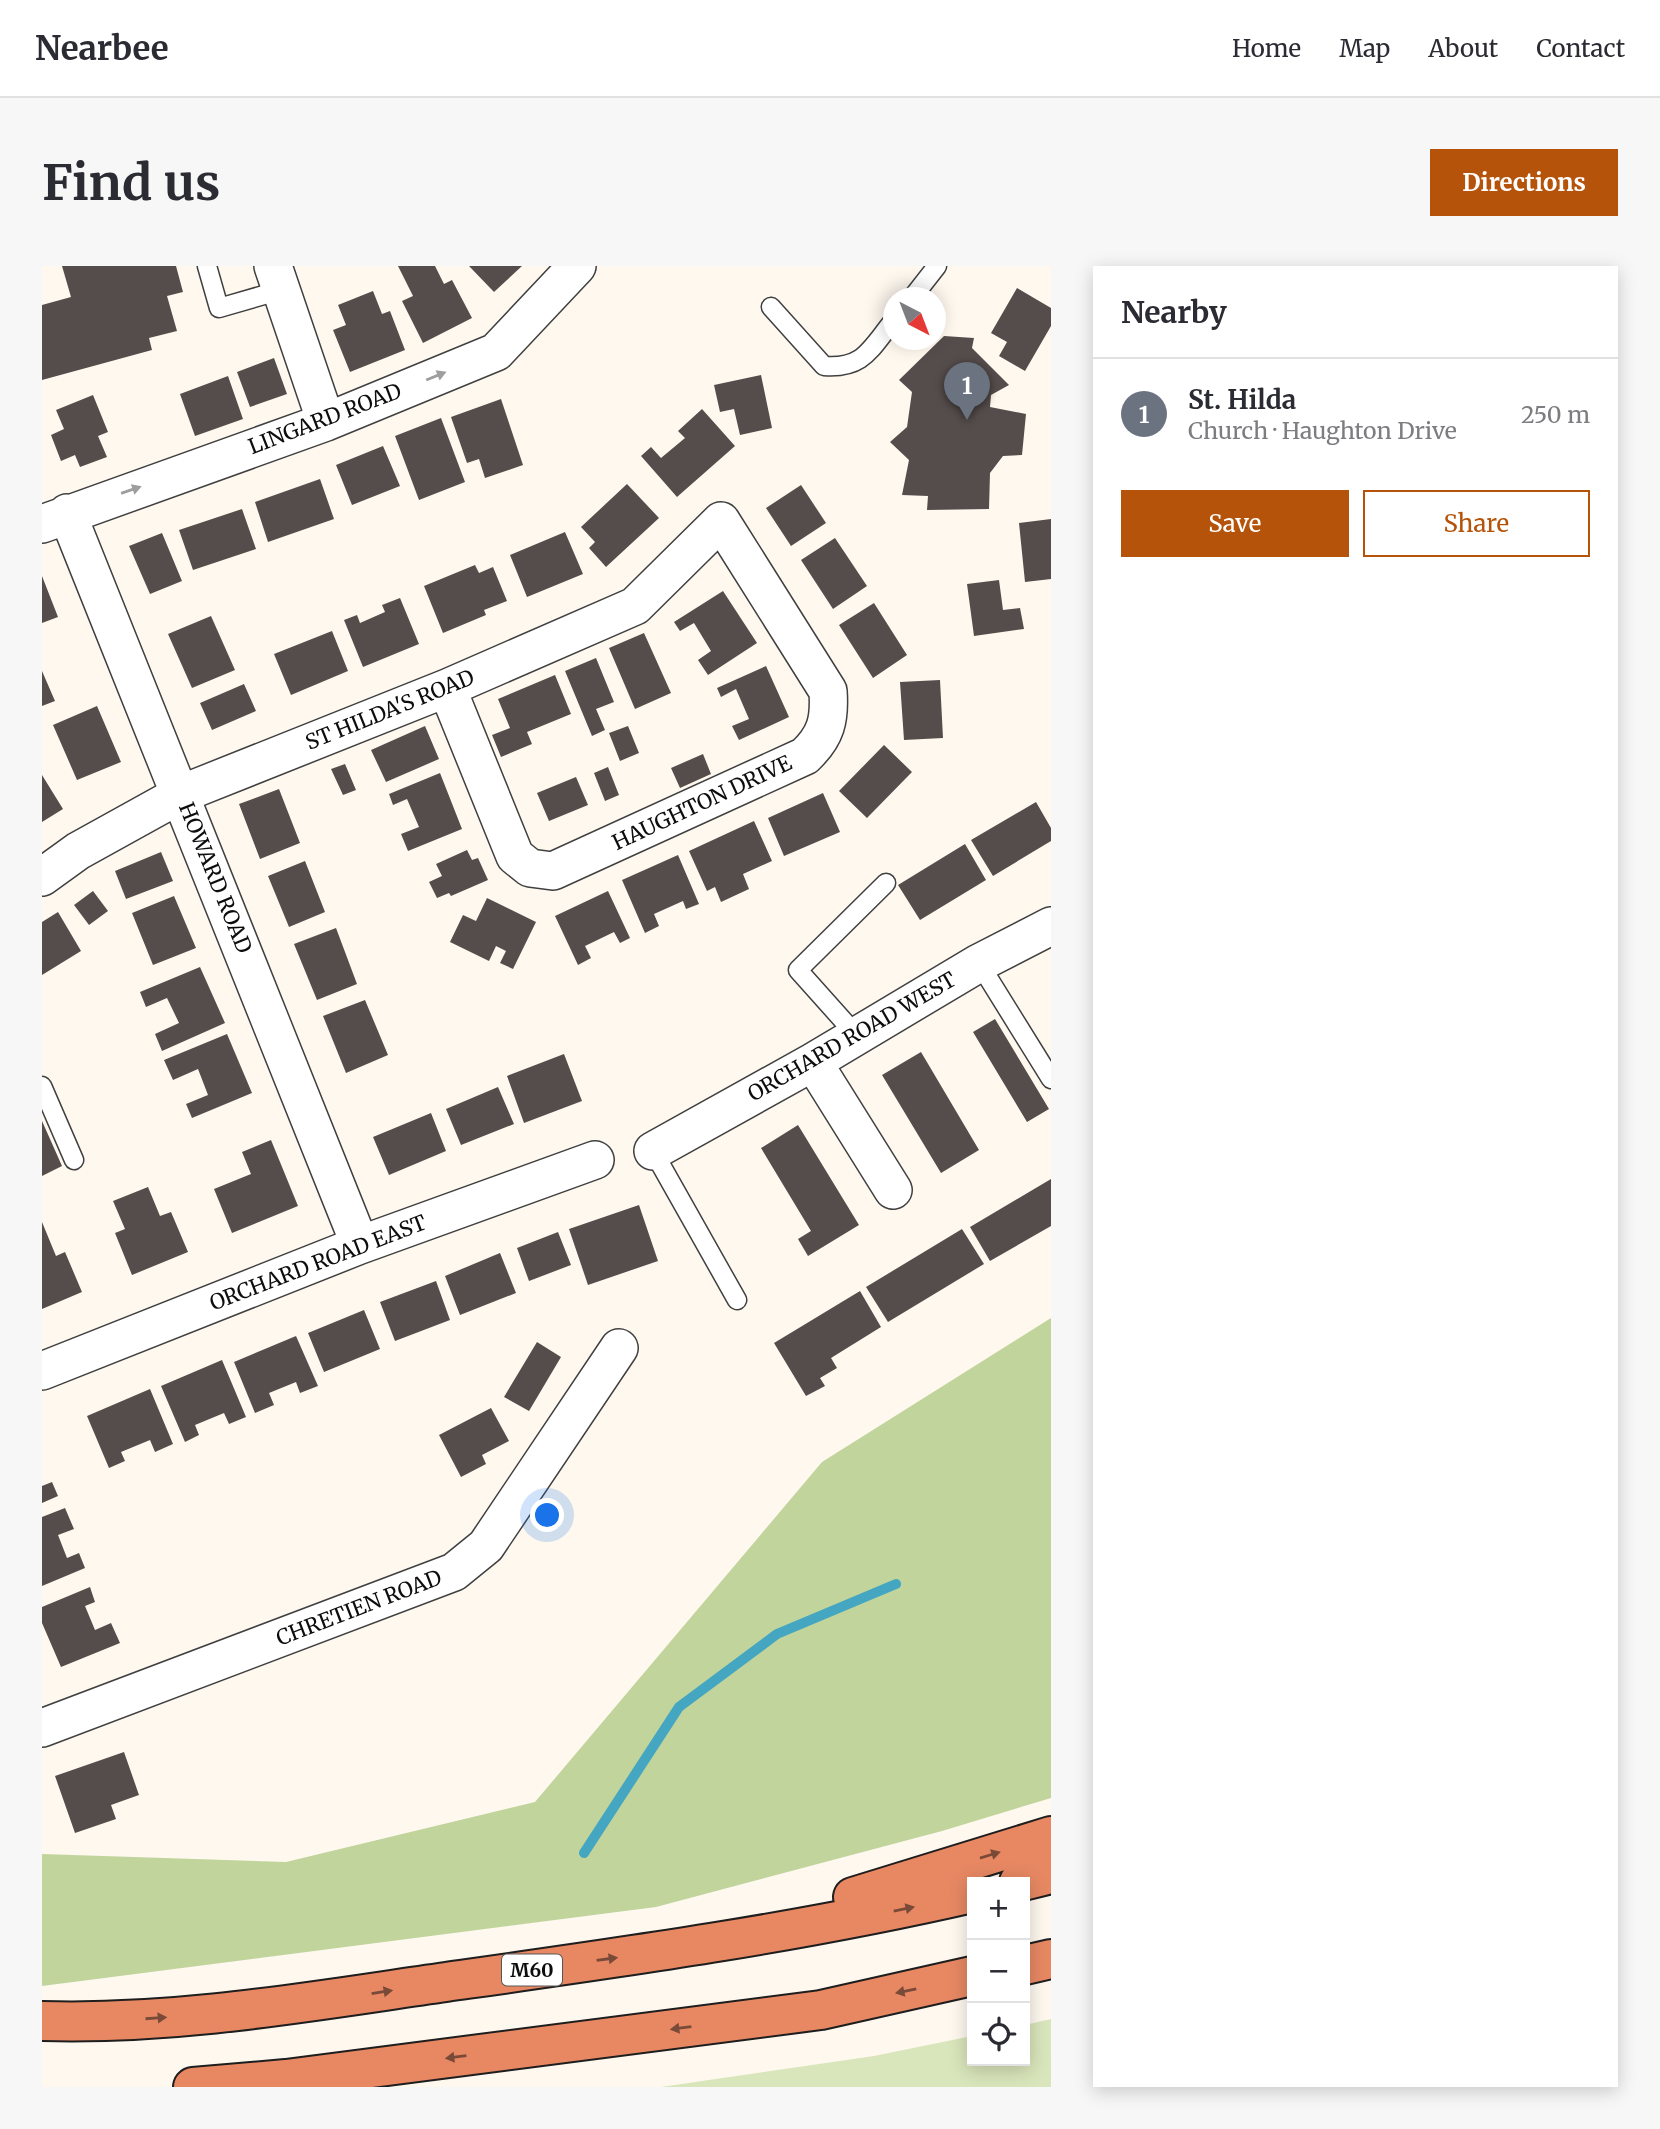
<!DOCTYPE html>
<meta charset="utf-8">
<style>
body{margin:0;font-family:Merriweather,serif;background:#f7f7f7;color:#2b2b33}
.controls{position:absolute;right:21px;bottom:21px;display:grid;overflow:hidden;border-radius:0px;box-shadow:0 4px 18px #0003}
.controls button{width:63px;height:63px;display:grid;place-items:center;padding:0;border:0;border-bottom:2px solid #e1e1e2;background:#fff;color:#2b2b33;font:35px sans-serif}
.compass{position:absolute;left:841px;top:21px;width:63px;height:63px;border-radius:50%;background:#fff;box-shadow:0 4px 18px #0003;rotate:138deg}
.you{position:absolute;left:506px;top:1250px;width:24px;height:24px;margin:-18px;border:5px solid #fff;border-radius:50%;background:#1a73e8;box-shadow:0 0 0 10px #1a73e833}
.badge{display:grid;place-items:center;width:46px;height:46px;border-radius:50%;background:#b45309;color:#fff;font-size:23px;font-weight:700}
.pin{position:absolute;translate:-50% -58px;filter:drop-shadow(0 2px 4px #0008)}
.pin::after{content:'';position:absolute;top:37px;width:24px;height:21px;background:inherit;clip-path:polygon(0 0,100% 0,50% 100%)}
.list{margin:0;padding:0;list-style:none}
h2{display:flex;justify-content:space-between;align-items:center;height:91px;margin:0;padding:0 28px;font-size:30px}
h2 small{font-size:23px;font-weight:400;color:#7c7c81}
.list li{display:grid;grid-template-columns:46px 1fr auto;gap:21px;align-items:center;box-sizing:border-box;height:112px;padding:0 28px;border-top:2px solid #e1e1e2}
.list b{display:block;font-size:26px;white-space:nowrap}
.list p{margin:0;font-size:23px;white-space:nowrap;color:#7c7c81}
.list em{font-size:23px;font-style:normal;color:#7c7c81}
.actions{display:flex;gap:14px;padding:21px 28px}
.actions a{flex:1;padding:16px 0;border:2px solid #b45309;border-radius:0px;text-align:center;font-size:24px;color:#b45309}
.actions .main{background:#b45309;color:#fff}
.icon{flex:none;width:38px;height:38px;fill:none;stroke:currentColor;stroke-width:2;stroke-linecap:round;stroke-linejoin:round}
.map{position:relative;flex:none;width:1009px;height:1821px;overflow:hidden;border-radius:0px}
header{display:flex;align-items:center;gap:42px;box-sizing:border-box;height:98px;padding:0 35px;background:#fff;border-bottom:2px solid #e1e1e2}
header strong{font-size:33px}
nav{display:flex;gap:38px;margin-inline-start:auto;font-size:24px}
.intro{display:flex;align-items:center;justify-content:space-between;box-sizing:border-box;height:168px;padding:0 42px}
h1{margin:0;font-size:49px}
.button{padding:18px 32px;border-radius:0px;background:#b45309;color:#fff;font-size:24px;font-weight:700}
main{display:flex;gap:42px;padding:0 42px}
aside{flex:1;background:#fff;border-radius:0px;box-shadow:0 4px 18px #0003}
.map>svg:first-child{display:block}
.green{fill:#d9e5bb}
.forest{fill:#c0d49c}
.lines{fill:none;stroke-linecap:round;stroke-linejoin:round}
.stream{stroke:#45a6c1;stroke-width:10}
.building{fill:#554d4b}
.service-casing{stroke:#404040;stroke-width:21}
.minor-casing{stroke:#404040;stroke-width:40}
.motorway-casing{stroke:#1e1e1e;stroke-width:42}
.service{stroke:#fff;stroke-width:18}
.minor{stroke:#fff;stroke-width:37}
.motorway{stroke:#e78863;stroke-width:38}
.oneway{fill:#9e9e9e}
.oneway2{fill:#7a4a38}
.labels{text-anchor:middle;stroke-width:7;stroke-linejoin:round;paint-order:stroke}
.shield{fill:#fff;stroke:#565656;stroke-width:2}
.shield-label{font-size:19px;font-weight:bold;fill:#0d0d0d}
.street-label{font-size:21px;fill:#0d0d0d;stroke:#fff}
</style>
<header>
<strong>Nearbee</strong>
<nav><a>Home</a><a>Map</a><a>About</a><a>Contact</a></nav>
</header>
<div class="intro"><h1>Find us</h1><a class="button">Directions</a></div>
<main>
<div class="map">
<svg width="1009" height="1821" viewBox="0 0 1009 1821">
<rect width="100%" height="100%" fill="#fef8ef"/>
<!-- green -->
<path class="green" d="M1009,1753V1821H619L832,1790L930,1770V1795H983V1759Z"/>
<!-- forest -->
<path class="forest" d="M1009,1052V1532L900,1565L614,1641L0,1720V1588L244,1596L493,1536L780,1196Z"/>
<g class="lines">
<!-- stream -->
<path class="stream" d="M542,1587L637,1441L735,1368L854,1318"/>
</g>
<!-- building -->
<path class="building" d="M20,0H134L141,26L125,30L135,65L107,72L110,84L0,114V39L29,31Z
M356,0H393L402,18L410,14L430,52L381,77L360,35L371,30Z
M427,0H480L452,26Z
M975,22L1009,42V60L983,105L957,90L965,76L949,67Z
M331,25L340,48L348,45L363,84L308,106L291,64L304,59L296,39Z
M902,70L932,72L930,82L967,119L949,129L948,141L984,148L980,189L961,190L948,207L947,243L885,244L886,230L860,229L867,194L848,176L865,161L870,126L857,114Z
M232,92L245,128L208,141L195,106Z
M719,109L730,162L698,169L692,143L678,146L672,119Z
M186,110L201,153L153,170L138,128Z
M51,129L66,166L56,170L65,191L38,201L33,189L19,195L9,169L22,163L14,144Z
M459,133L481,199L443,212L437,193L425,197L409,151Z
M660,143L693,180L635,231L599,190L609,181L619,192L643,172L636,165Z
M399,152L423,216L377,234L353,170Z
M341,180L358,220L310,239L294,199Z
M278,213L292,253L226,276L213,236Z
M585,218L617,252L564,301L547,282L553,276L539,261Z
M759,219L784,257L749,280L724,242Z
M200,243L214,283L151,304L137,264Z
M1009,253V313L983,316L977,257Z
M523,266L541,308L485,331L468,289Z
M120,267L140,315L108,328L87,280Z
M793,272L825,320L791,343L759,294Z
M433,299L437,307L451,301L465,335L442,344L444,349L401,367L382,320Z
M0,310L16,351L0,357Z
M957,314L961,344L978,342L982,363L932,370L925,318Z
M681,325L715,377L666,409L656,394L669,385L652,357L638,365L632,356Z
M358,332L377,378L321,401L302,354L315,349L318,357L343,346L340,339Z
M832,337L865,389L831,412L797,359Z
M169,350L193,404L150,422L126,368Z
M290,365L306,405L249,429L232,388Z
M602,367L629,427L593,443L567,382Z
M554,392L572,436L554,443L563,464L550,470L523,405Z
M724,400L747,451L697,474L690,460L707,453L694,423L679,431L675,422Z
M0,405L13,435L0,440Z
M513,409L529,448L485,466L490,478L459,491L450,469L468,462L456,433Z
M898,414L901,472L862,474L858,416Z
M202,418L214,445L170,464L158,437Z
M55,440L79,496L35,514L11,459Z
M383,460L397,493L344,516L329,484Z
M586,460L597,487L578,495L567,467Z
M842,479L870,506L825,552L797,525Z
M661,488L669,508L638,522L629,502Z
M303,498L314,524L301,529L289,503Z
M566,501L577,529L563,535L552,507Z
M398,507L420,563L366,585L359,568L377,561L365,533L351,539L347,528Z
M0,509L21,543L0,556Z
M534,511L546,539L507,555L495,527Z
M237,523L258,577L218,593L197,538Z
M781,527L798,566L742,590L726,552Z
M994,536L1009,562V575L951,610L929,574Z
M712,555L730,595L701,608L707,623L679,636L673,621L665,625L647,585Z
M923,578L944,614L878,654L856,619Z
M425,584L430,594L436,592L446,614L409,630L407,627L395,632L387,616L400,610L394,598Z
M119,586L131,615L84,633L73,605Z
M636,589L657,638L644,643L641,635L612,648L617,660L603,667L580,614Z
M263,595L283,646L247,661L226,610Z
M51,625L66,645L47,659L32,639Z
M566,625L588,672L578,677L572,666L543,680L549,692L536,699L513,650Z
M132,630L154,682L111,699L90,647Z
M445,632L494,656L471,703L458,697L464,685L454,680L447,695L408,676L421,649L434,655Z
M16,646L39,685L0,709V656Z
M294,662L315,718L275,734L252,678Z
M158,701L183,757L120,785L113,768L137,757L125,732L104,741L98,726Z
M323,734L346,789L304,807L281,750Z
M953,753L1007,843L985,856L931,766Z
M185,768L210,827L150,852L144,838L166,829L156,803L131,814L122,794Z
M879,786L937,884L899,907L840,809Z
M522,788L540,835L482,857L465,810Z
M456,821L472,858L419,879L404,843Z
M389,847L404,885L347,909L331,871Z
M0,855L20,900L0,910Z
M756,859L817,959L766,990L756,973L769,965L719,882Z
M229,874L256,940L190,967L172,923L209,908L200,886Z
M1009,913V960L948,995L928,961Z
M106,921L118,950L129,946L146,986L90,1009L73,967L83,963L71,935Z
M597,939L616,995L546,1019L527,963Z
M0,956L14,990L23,986L40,1026L0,1043Z
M920,963L942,998L846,1056L824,1021Z
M516,966L529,999L487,1015L475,982Z
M458,987L474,1027L418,1049L403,1010Z
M394,1015L408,1054L353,1075L338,1036Z
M818,1025L839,1061L789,1092L795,1102L778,1112L783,1120L764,1130L732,1077Z
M322,1044L338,1083L282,1106L266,1067Z
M254,1070L276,1120L258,1127L254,1116L227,1127L232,1139L213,1147L192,1096Z
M495,1076L519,1091L487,1145L462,1131Z
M180,1094L204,1151L187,1158L182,1147L153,1159L157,1169L143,1176L119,1120Z
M108,1123L131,1178L113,1186L108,1174L79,1186L83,1195L67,1202L45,1150Z
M449,1142L467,1175L440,1189L444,1198L419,1211L397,1169Z
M10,1216L16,1230L0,1237V1220Z
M23,1242L32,1263L16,1269L25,1292L37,1287L43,1302L0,1320V1251Z
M48,1321L53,1336L43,1340L53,1364L69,1357L78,1377L19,1401L0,1357V1341Z
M82,1486L97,1529L69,1539L74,1553L33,1567L13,1510Z"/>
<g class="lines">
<!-- service casing -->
<g class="service-casing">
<path id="service" d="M165,0L177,42L239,24
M870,32L895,0
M729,41L782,100C822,103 828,83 852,54
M937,697L1009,813
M815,770L756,704L844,617
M0,820L32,894
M611,885L695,1034"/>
</g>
<!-- minor casing -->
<g class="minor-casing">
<path id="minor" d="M231,0L284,156
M25,247L318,979
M0,258L284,156L454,86L535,0
M0,611L36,585L139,528L405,422L593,340L679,255L786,425C788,454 784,470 763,490L511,605L488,602L473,590L405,422
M771,796L851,924
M611,885L771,796L937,697L1009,660
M0,1105L318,979L553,894
M0,1462L412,1306L444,1280L577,1082"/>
</g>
<!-- motorway casing -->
<g class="motorway-casing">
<path id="motorway" d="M977,1616L1009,1608
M811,1631L1009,1570
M983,1699L1009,1693
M0,1755C137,1759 270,1735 404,1716C581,1691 756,1667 930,1627
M151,1821L244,1813L779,1744L930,1710"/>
</g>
<!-- service -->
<use href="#service" class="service"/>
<!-- minor -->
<use href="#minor" class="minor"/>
<!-- motorway -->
<use href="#motorway" class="motorway"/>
</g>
<!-- one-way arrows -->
<defs><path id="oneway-solid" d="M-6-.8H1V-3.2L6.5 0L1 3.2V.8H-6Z" transform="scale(1.75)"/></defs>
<g class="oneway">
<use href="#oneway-solid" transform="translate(394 110) rotate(-22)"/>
<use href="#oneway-solid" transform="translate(89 224) rotate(-19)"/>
</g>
<g class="oneway2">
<use href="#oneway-solid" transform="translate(948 1589) rotate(-17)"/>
<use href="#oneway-solid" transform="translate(862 1643) rotate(-12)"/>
<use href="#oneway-solid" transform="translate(565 1693) rotate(-8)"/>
<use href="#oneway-solid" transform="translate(864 1725) rotate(168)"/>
<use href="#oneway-solid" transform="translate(340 1726) rotate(-9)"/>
<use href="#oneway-solid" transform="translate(114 1752) rotate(-4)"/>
<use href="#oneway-solid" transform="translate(639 1762) rotate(173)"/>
<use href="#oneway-solid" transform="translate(414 1791) rotate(173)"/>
</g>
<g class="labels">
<!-- shield labels -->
<rect class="shield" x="460" y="1688.5" width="60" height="31" rx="5"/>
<g class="shield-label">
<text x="490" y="1711">M60</text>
</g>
<!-- street labels -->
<g class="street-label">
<text transform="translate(283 153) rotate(-21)" y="7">LINGARD ROAD</text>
<text transform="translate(348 444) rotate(-22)" y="7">ST HILDA'S ROAD</text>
<text transform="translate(660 537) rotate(-25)" y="7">HAUGHTON DRIVE</text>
<text transform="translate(173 612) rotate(68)" y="7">HOWARD ROAD</text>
<text transform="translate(810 771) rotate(-30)" y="7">ORCHARD ROAD WEST</text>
<text transform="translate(276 997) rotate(-21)" y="7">ORCHARD ROAD EAST</text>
<text transform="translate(317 1342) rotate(-21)" y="7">CHRETIEN ROAD</text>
</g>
</g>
</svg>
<div class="controls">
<button>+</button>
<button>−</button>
<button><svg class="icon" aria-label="locate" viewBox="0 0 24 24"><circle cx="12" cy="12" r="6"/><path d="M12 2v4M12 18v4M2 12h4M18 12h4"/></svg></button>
</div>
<svg class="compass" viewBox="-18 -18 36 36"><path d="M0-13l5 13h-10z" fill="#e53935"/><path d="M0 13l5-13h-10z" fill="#7c7c81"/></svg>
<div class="you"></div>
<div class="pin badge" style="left:925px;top:154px;background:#6b7280">1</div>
</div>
<aside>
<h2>Nearby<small></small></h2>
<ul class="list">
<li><span class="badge" style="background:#6b7280">1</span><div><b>St. Hilda</b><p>Church · Haughton Drive</p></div><em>250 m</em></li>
</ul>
<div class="actions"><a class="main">Save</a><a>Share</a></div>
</aside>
</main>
